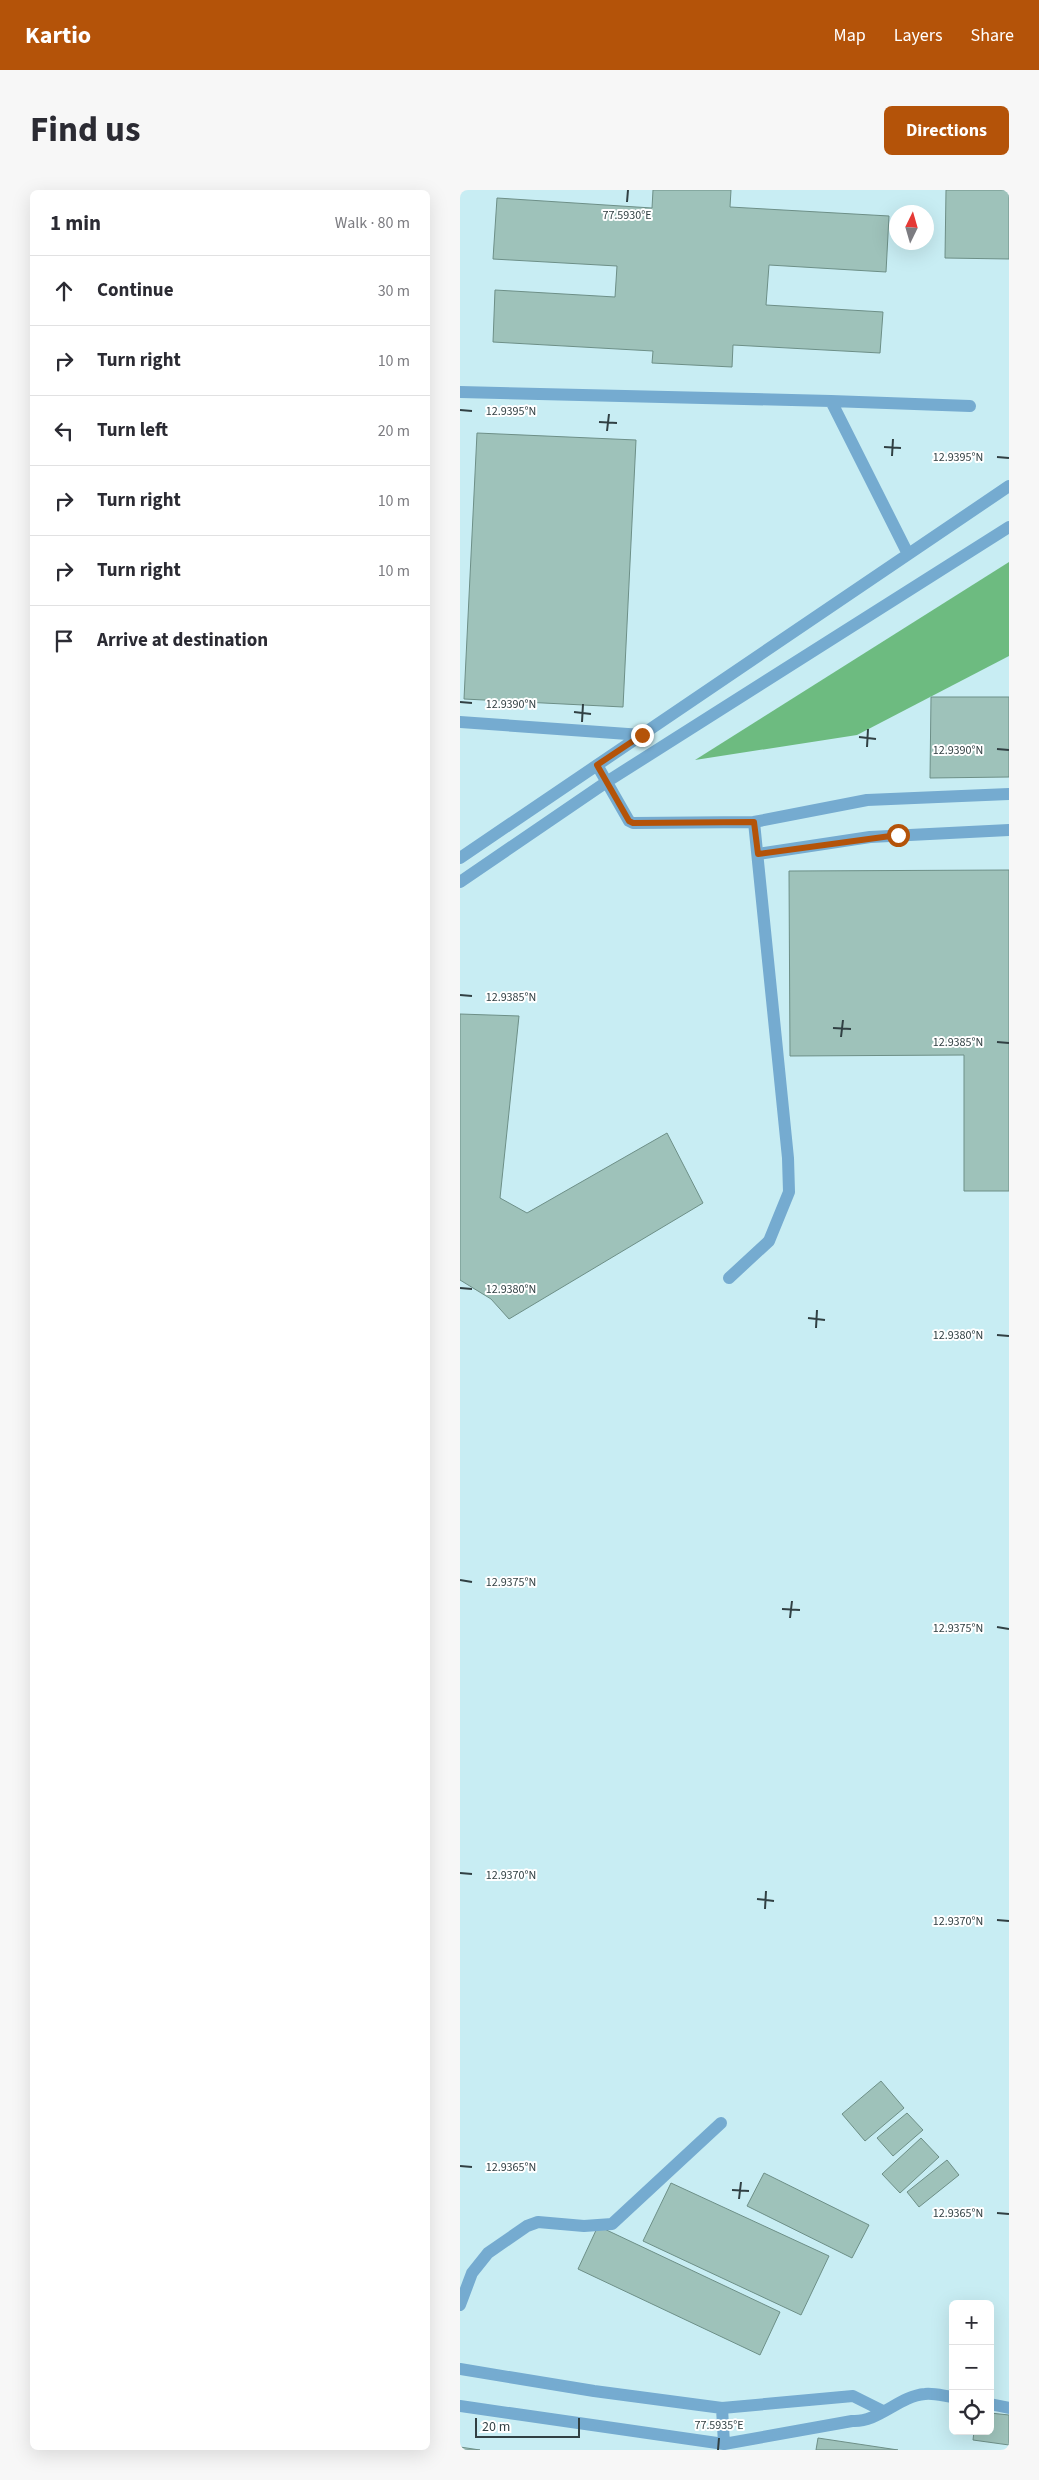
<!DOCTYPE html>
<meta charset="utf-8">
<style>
body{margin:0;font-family:"Source Sans 3",sans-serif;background:#f7f7f7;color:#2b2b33}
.controls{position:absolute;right:15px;bottom:15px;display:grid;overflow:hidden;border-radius:8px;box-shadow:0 5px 20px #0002}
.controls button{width:45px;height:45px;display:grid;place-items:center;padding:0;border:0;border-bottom:1px solid #e1e1e2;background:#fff;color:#2b2b33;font:25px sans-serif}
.compass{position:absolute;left:429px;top:15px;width:45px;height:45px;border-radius:50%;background:#fff;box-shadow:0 5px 20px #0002;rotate:5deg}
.scale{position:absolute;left:15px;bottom:12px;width:105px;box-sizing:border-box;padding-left:5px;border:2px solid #314043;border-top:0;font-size:14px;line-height:18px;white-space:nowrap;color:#314043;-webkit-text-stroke:4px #fff;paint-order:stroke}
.stop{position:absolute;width:15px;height:15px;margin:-11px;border:4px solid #b45309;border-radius:50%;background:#fff}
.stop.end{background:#b45309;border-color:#fff;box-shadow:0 1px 5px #0008}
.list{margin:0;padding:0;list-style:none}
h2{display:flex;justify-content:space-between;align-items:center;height:65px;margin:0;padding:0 20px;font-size:21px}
h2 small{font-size:16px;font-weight:400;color:#7c7c81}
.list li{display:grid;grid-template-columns:32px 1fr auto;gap:15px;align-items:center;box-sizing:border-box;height:70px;padding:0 20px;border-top:1px solid #e1e1e2}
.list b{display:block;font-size:19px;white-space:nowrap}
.list em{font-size:16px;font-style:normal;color:#7c7c81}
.icon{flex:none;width:28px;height:28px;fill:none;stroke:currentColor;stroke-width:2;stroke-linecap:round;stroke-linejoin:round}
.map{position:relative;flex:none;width:549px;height:2260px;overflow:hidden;border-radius:8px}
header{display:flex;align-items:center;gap:30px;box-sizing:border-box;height:70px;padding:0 25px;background:#b45309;color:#fff}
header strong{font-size:24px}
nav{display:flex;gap:28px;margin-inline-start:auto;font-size:18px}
.intro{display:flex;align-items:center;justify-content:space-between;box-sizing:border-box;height:120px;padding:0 30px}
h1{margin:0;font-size:35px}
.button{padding:12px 22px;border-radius:8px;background:#b45309;color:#fff;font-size:18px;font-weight:700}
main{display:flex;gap:30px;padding:0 30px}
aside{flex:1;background:#fff;border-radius:8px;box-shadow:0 5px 20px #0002}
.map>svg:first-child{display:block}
.forest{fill:#6dbb80}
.building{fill:#9ec2ba;stroke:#6d8f87}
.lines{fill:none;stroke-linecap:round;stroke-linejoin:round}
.service{stroke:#75abd0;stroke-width:12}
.route{stroke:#b45309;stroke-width:6}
.ticks{fill:none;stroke:#314043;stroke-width:2}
.ticks-label{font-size:12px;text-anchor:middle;fill:#314043;stroke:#fff;stroke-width:4;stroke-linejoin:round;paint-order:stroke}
</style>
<header>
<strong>Kartio</strong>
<nav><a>Map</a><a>Layers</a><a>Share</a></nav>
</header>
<div class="intro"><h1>Find us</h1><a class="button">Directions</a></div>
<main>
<aside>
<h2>1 min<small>Walk · 80 m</small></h2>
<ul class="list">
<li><svg class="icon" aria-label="ahead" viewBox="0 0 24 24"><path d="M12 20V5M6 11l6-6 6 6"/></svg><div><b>Continue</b></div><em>30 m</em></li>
<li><svg class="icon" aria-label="right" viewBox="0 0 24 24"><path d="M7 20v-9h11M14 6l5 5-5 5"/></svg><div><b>Turn right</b></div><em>10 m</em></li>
<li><svg class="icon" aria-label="left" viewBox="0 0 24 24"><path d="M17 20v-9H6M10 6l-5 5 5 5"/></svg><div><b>Turn left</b></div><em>20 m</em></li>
<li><svg class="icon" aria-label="right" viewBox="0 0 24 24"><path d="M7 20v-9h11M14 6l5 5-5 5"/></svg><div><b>Turn right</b></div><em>10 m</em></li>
<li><svg class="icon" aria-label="right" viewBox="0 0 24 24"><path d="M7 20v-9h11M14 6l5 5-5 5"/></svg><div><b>Turn right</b></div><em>10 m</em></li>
<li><svg class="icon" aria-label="arrive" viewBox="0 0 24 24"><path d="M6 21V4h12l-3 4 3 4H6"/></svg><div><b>Arrive at destination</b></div></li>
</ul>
</aside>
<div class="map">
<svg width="549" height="2260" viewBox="0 0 549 2260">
<rect width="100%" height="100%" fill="#c8edf3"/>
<!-- forest -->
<path class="forest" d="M549,372V466L397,545L235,570Z"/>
<!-- building -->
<path class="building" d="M193,0H271L270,17L429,26L426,82L309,75L306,115L423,122L420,163L273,155L272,177L192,173L193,161L33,152L35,100L155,107L157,76L33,69L37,8L192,18Z
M486,0H549V69L485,68Z
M17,243L176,250L163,517L4,509Z
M471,507H549V587L470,588Z
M549,680V1001H504V865L330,866L329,681Z
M0,824L59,826L40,1008L67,1023L207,943L243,1013L49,1129L31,1109L0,1090Z
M421,1891L444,1918L405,1951L382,1924Z
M447,1923L463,1940L433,1966L417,1948Z
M461,1948L479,1967L440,2003L422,1984Z
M487,1970L499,1985L459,2017L447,2002Z
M304,1983L409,2035L392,2068L287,2016Z
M211,1993L369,2066L341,2125L183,2051Z
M138,2036L320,2122L300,2165L118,2079Z
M530,2223L549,2225V2255L513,2250L514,2241H530Z
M358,2248L438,2260H356Z
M0,2257L20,2260H0Z"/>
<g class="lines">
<!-- service -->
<path class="service" d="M0,202L371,211L510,216
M371,211L448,364
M0,532L182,545
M137,575L169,631L173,633L294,632L328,968L329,1002L309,1051L269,1088
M294,632L407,610L549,604
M298,664L410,647L549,640
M0,668L549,296
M0,692L148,591L549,337
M0,2115L12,2083L28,2063L67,2036L78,2032L124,2036L152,2034L261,1933
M0,2179L134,2201L262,2218L393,2206L423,2221
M530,2214L549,2218
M0,2216L264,2254L392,2231C418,2233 439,2206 465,2204C474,2203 484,2206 493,2207
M262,2218L264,2254"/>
</g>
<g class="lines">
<!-- route -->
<path class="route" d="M182,545L137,575L169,631L173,633L294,632L298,664L438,645"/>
</g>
<!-- ticks -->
<path class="ticks" d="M167,12L168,0M0,220L12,221M139,232L157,233M147,241L149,224M424,257L441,258M432,266L433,249M537,267L549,268M0,512L12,513M114,522L131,524M122,532L123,514M399,547L416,549M407,557L408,539M537,559L549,560M0,805L12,806M373,838L391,839M381,847L383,830M537,852L549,853M0,1098L12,1099M348,1128L365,1130M356,1138L357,1120M537,1145L549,1146M0,1390L12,1392M322,1419L340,1420M330,1428L332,1411M537,1437L549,1439M0,1683L12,1684M297,1709L314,1711M305,1719L306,1701M537,1730L549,1731M0,1976L12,1977M272,2000L289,2001M279,2009L281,1992M537,2023L549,2024M258,2260L259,2248"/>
<g class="ticks-label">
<text x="167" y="29">77.5930°E</text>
<text x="51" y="225">12.9395°N</text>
<text x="498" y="271">12.9395°N</text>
<text x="51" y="518">12.9390°N</text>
<text x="498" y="564">12.9390°N</text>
<text x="51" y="811">12.9385°N</text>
<text x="498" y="856">12.9385°N</text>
<text x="51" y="1103">12.9380°N</text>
<text x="498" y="1149">12.9380°N</text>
<text x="51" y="1396">12.9375°N</text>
<text x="498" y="1442">12.9375°N</text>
<text x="51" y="1689">12.9370°N</text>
<text x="498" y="1735">12.9370°N</text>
<text x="51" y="1981">12.9365°N</text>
<text x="498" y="2027">12.9365°N</text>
<text x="259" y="2239">77.5935°E</text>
</g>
</svg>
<div class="controls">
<button>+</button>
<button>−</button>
<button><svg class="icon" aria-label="locate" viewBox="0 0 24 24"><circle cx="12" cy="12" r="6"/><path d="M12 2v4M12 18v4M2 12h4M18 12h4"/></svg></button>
</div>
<svg class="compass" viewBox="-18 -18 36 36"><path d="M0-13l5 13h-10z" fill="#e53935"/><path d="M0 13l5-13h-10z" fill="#7c7c81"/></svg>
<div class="scale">20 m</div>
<div class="stop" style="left:438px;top:645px"></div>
<div class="stop end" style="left:182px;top:545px"></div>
</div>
</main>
